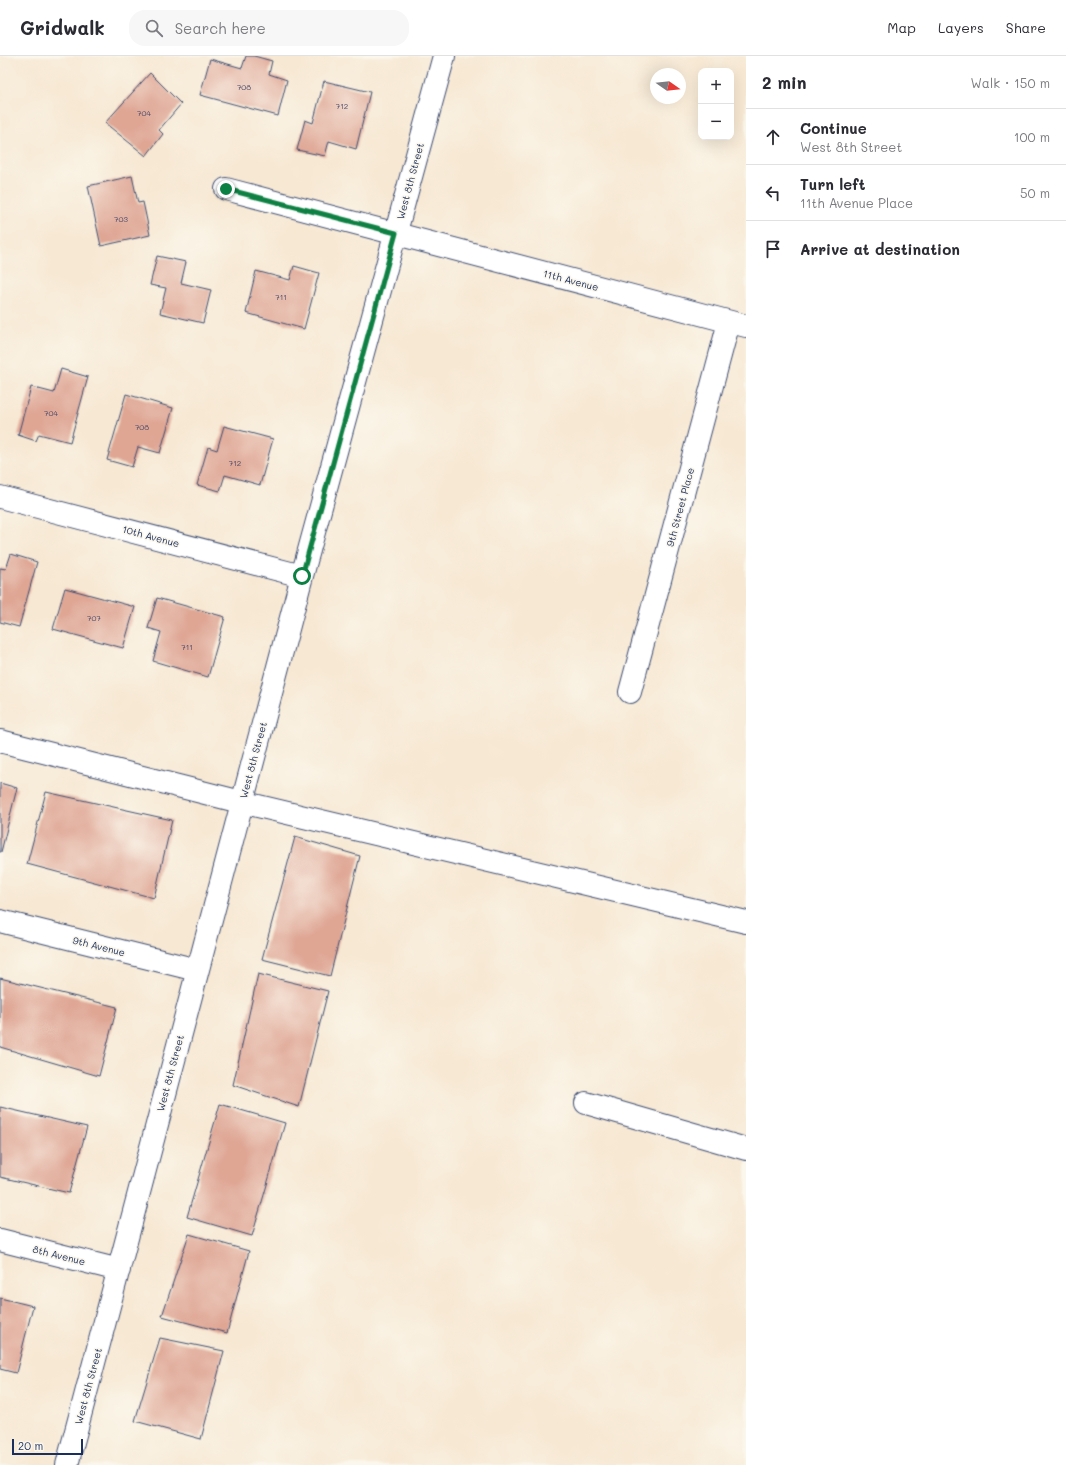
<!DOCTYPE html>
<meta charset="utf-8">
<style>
body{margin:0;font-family:Mali,sans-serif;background:#f7f7f7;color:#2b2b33}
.controls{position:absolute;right:12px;top:12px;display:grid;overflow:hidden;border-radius:8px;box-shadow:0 4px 16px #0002}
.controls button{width:36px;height:36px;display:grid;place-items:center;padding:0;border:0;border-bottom:1px solid #e1e1e2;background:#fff;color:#2b2b33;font:20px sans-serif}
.compass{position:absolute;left:650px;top:12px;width:36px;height:36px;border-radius:50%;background:#fff;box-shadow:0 4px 16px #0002;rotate:104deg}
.scale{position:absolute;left:12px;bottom:10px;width:71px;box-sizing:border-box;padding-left:4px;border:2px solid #1b2f5e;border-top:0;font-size:11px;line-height:14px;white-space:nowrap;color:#1b2f5e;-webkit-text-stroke:3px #fbf7ec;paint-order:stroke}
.stop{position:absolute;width:12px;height:12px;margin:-9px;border:3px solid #0b8043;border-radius:50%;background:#fff}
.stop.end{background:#0b8043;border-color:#fff;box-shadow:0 1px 4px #0008}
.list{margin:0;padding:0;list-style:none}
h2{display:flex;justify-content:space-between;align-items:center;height:52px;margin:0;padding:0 16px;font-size:17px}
h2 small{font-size:13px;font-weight:400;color:#7c7c81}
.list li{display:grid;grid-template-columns:26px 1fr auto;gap:12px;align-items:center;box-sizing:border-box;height:56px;padding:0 16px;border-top:1px solid #e1e1e2}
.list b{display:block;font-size:15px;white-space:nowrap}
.list p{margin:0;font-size:13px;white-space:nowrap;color:#7c7c81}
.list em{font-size:13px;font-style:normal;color:#7c7c81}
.icon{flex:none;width:22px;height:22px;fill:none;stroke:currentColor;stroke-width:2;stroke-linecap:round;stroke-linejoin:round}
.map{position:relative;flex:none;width:746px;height:1409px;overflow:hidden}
header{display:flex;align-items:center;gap:24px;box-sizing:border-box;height:56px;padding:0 20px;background:#fff;border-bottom:1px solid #e1e1e2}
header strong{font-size:19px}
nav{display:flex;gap:22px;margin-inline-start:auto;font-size:14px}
.search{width:280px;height:36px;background:#f7f7f7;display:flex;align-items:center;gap:10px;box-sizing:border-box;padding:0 14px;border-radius:16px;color:#7c7c81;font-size:15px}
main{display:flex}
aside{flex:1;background:#fff}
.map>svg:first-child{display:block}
.building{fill:#dfa694}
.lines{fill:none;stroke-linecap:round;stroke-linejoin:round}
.minor-casing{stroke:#3c4b70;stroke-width:24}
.minor{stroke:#fff;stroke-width:22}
.route{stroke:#0b8043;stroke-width:5}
.labels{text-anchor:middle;stroke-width:3;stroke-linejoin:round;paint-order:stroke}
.number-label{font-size:8px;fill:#4c4d6c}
.street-label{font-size:10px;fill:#1b2f5e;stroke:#fbf7ec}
</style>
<header>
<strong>Gridwalk</strong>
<div class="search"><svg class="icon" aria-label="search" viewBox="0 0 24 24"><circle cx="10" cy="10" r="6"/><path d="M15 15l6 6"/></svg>Search here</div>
<nav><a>Map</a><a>Layers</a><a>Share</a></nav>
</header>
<main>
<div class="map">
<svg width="746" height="1409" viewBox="0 0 746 1409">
<rect width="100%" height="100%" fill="#fbf7ec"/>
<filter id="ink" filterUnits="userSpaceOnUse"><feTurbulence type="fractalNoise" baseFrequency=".025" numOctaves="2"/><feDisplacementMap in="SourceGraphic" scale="8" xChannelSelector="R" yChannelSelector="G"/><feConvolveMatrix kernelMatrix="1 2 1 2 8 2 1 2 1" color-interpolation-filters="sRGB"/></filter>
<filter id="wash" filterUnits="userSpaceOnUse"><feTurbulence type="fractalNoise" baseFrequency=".012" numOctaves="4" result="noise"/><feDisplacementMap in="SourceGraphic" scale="16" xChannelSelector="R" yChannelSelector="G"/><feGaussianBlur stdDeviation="0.9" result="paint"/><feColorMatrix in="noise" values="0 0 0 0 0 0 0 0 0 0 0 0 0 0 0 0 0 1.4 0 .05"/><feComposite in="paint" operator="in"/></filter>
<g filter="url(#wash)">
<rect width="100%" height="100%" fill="#f7e8d3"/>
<g id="blocks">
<!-- building -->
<path class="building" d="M246,0H254L272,5L269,18L287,24L278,60L200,39L210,3L242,12Z
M150,17L181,48L159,74L163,78L146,100L105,67Z
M324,25L370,36L356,93L329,85L325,100L297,94L305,64L313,67Z
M132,120L138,147L143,146L150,179L101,190L88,130Z
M157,200L186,206L181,227L211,234L203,267L160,257L166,232L150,229Z
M294,210L319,217L304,273L246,257L256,215L290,224Z
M61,313L88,321L70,386L39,378L36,385L18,379L31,331L54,337Z
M126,338L173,352L160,397L138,391L132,411L107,404Z
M224,370L273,383L260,429L225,419L220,435L197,429L208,391L217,394Z
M11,498L37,506L19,571L0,566V512L6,513Z
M65,532L135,551L123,592L53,573Z
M157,542L225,561L208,621L153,605L161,576L148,572Z
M0,727L17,732L1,796H0Z
M46,736L172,764L154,842L27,808Z
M295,781L360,800L330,920L262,903Z
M258,918L328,935L299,1051L233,1029Z
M0,922L117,951L99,1020L0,991Z
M220,1048L285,1067L252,1180L187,1161Z
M0,1051L87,1071L69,1137L0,1121Z
M189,1178L249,1195L227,1277L162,1260Z
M0,1242L33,1250L16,1317L0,1313Z
M160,1282L224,1295L201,1383L135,1365Z"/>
</g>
</g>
<g filter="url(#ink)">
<use href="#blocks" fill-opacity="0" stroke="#3c4b70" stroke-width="1"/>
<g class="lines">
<!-- minor casing -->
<g class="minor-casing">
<path id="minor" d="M226,133L746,270
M0,441L302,520
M630,636L729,266
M0,685L241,746L746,866
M0,865L197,914
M586,1047L746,1093
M0,1184L119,1214
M67,1409L302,520L444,0"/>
</g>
<!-- minor -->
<use href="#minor" class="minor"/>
</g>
</g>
<g class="lines" filter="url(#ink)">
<!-- route -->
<path class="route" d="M226,133L396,177L302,520"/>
</g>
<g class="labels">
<!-- number labels -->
<g class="number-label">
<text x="244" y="34">708</text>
<text x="342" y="53">712</text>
<text x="144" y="60">704</text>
<text x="121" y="166">703</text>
<text x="281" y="244">711</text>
<text x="51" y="360">704</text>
<text x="142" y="374">708</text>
<text x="235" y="410">712</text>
<text x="94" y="565">707</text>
<text x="187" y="594">711</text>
</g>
<!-- street labels -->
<g class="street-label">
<text transform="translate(410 125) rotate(-75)" y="4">West 8th Street</text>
<text transform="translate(571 224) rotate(15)" y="4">11th Avenue</text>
<text transform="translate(680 451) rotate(-75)" y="4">9th Street Place</text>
<text transform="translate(151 480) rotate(15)" y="4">10th Avenue</text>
<text transform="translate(253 704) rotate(-75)" y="4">West 8th Street</text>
<text transform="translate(99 890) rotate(14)" y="4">9th Avenue</text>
<text transform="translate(170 1017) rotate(-75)" y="4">West 8th Street</text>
<text transform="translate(59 1199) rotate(14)" y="4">8th Avenue</text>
<text transform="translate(88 1330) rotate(-75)" y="4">West 8th Street</text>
</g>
</g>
</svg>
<div class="controls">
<button>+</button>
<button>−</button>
</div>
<svg class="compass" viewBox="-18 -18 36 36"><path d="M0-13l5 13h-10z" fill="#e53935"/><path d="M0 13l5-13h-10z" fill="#7c7c81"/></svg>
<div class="scale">20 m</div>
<div class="stop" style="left:302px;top:520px"></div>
<div class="stop end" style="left:226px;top:133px"></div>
</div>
<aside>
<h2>2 min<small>Walk · 150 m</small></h2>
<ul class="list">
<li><svg class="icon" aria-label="ahead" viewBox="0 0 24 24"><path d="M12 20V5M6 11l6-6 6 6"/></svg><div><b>Continue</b><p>West 8th Street</p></div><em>100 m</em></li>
<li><svg class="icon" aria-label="left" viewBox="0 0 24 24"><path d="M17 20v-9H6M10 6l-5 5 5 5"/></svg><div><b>Turn left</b><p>11th Avenue Place</p></div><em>50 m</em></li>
<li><svg class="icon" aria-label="arrive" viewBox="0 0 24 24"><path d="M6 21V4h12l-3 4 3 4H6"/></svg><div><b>Arrive at destination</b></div></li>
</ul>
</aside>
</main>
